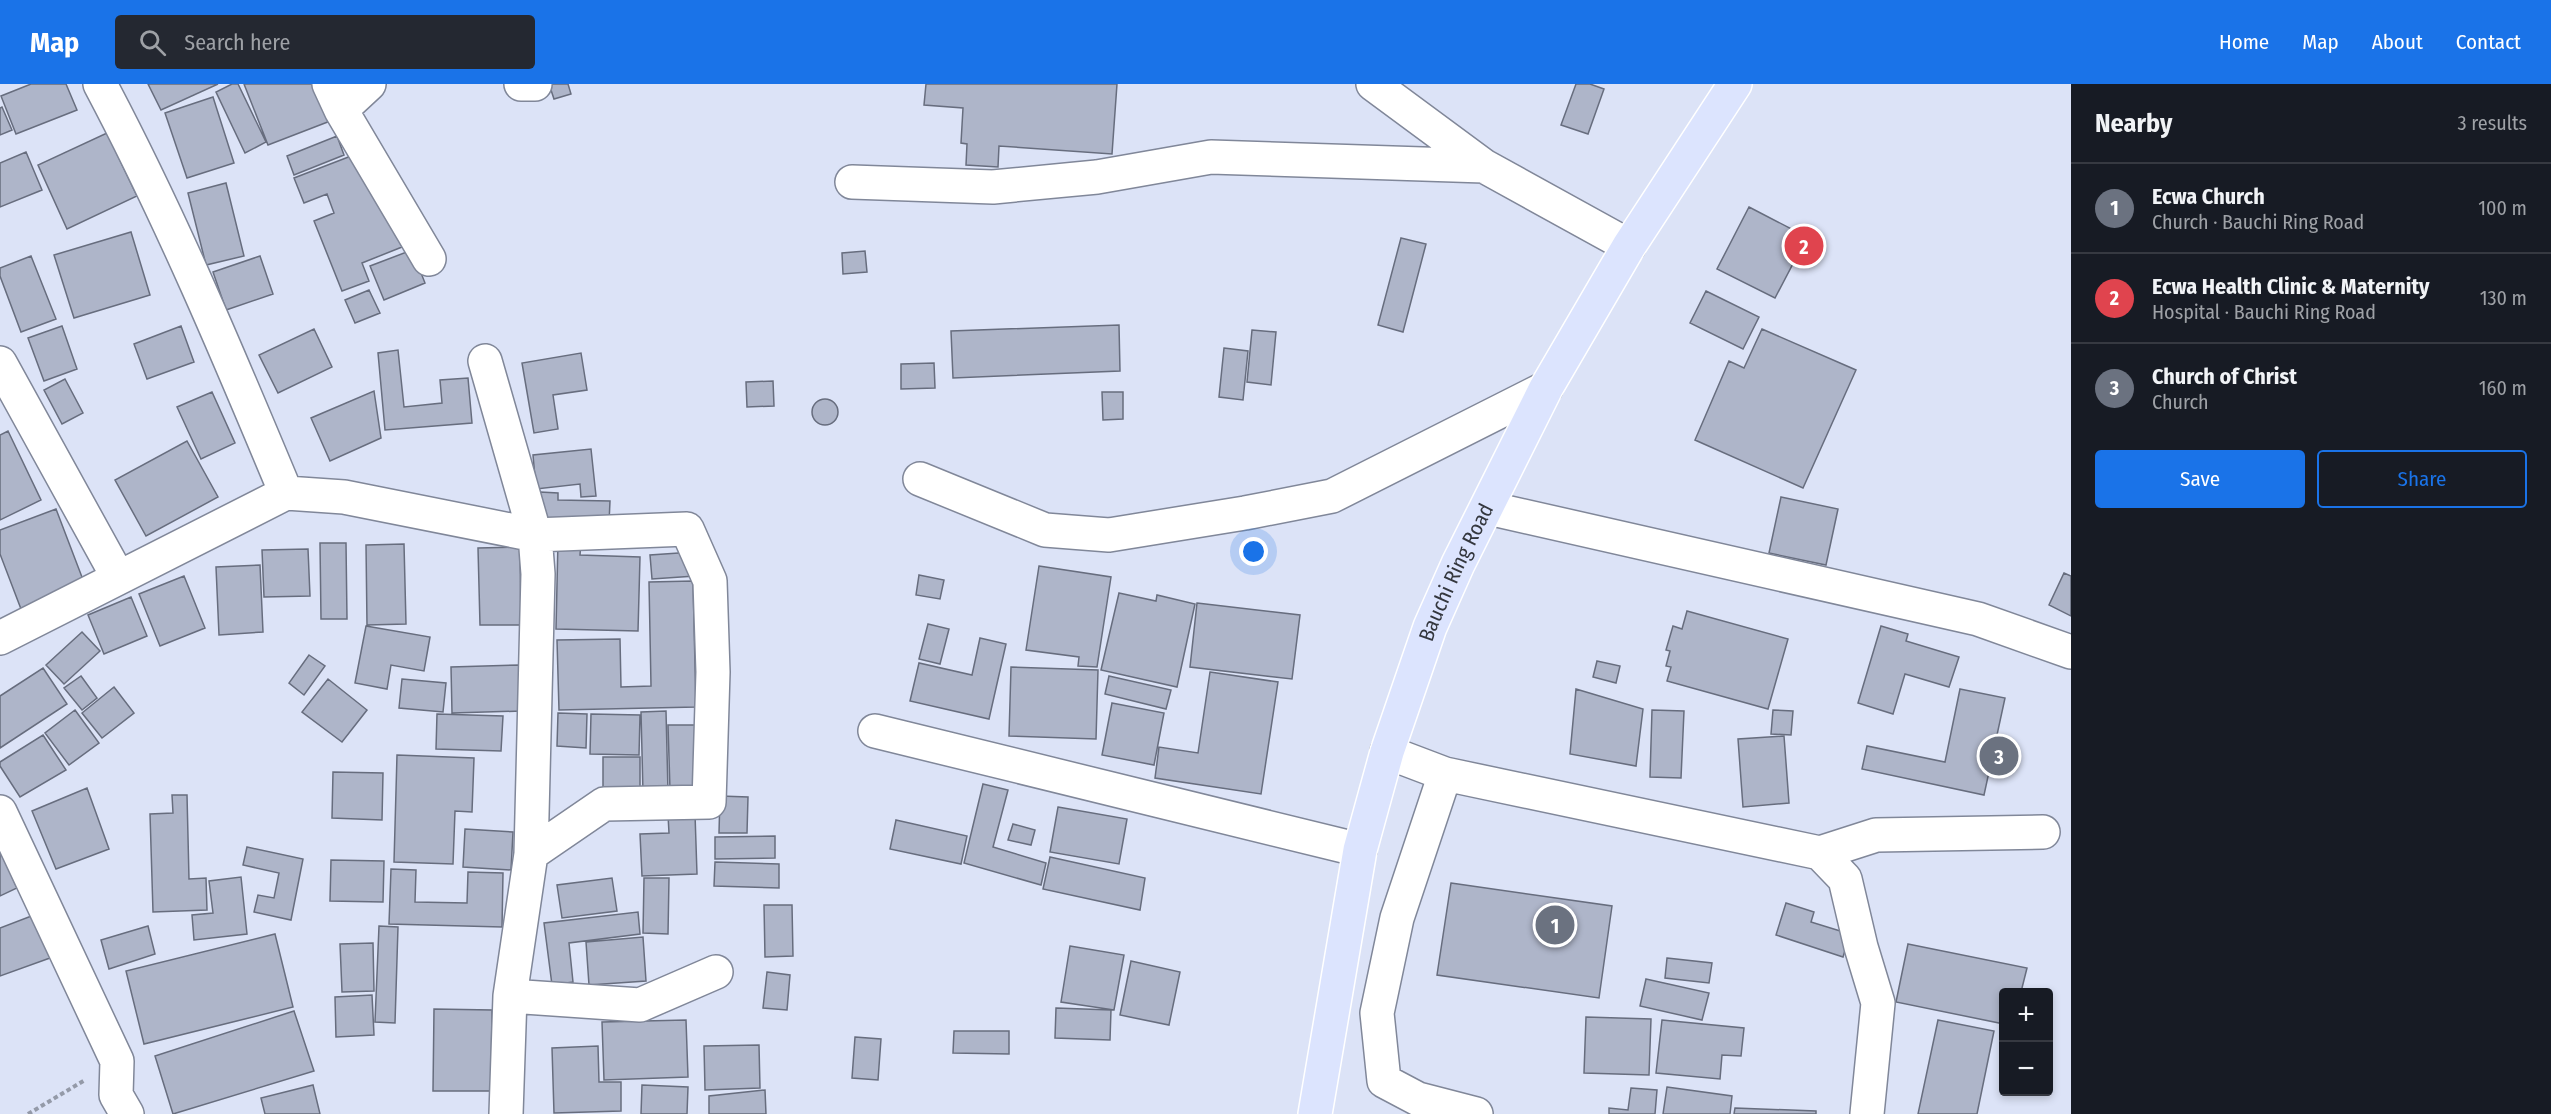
<!DOCTYPE html>
<meta charset="utf-8">
<style>
body{margin:0;font-family:"Fira Sans Condensed",sans-serif;background:#242831;color:#f1f3f6}
.controls{position:absolute;right:18px;bottom:18px;display:grid;overflow:hidden;border-radius:6px;box-shadow:0 3px 9px #0003}
.controls button{width:54px;height:54px;display:grid;place-items:center;padding:0;border:0;border-bottom:2px solid #363941;background:#171b24;color:#f1f3f6;font:30px sans-serif}
.you{position:absolute;left:1254px;top:468px;width:21px;height:21px;margin:-15px;border:4px solid #fff;border-radius:50%;background:#1a73e8;box-shadow:0 0 0 9px #1a73e833}
.badge{display:grid;place-items:center;width:39px;height:39px;border-radius:50%;background:#1a73e8;color:#fff;font-size:20px;font-weight:700}
.pin{position:absolute;translate:-50% -50%;border:3px solid #fff;box-shadow:0 2px 6px #0006}
.list{margin:0;padding:0;list-style:none}
h2{display:flex;justify-content:space-between;align-items:center;height:78px;margin:0;padding:0 24px;font-size:26px}
h2 small{font-size:20px;font-weight:400;color:#9ea1a6}
.list li{display:grid;grid-template-columns:39px 1fr auto;gap:18px;align-items:center;box-sizing:border-box;height:90px;padding:0 24px;border-top:2px solid #363941}
.list b{display:block;font-size:22px;white-space:nowrap}
.list p{margin:0;font-size:20px;white-space:nowrap;color:#9ea1a6}
.list em{font-size:20px;font-style:normal;color:#9ea1a6}
.actions{display:flex;gap:12px;padding:18px 24px}
.actions a{flex:1;padding:14px 0;border:2px solid #1a73e8;border-radius:6px;text-align:center;font-size:21px;color:#1a73e8}
.actions .main{background:#1a73e8;color:#fff}
.icon{flex:none;width:33px;height:33px;fill:none;stroke:currentColor;stroke-width:2;stroke-linecap:round;stroke-linejoin:round}
.map{position:relative;flex:none;width:2071px;height:1030px;overflow:hidden}
header{display:flex;align-items:center;gap:36px;box-sizing:border-box;height:84px;padding:0 30px;background:#1a73e8;color:#fff}
header strong{font-size:28px}
nav{display:flex;gap:33px;margin-inline-start:auto;font-size:21px}
.search{width:420px;height:54px;background:#242831;display:flex;align-items:center;gap:15px;box-sizing:border-box;padding:0 21px;border-radius:6px;color:#9ea1a6;font-size:22px}
main{display:flex}
aside{flex:1;background:#171b24}
.map>svg:first-child{display:block}
.building{fill:#aeb5c9;stroke:#676d7e;stroke-width:1.5}
.lines{fill:none;stroke-linecap:round;stroke-linejoin:round}
.minor-casing{stroke:#808799;stroke-width:36}
.primary-casing{stroke:#fff;stroke-width:36}
.path{stroke:#949aa8;stroke-width:4;stroke-dasharray:4.5 3;stroke-linecap:butt}
.minor{stroke:#fff;stroke-width:33}
.primary{stroke:#dce4fe;stroke-width:33}
.labels{text-anchor:middle;stroke-width:6;stroke-linejoin:round;paint-order:stroke}
.street-label{font-size:21px;fill:#34373e;stroke:#fff}
</style>
<header>
<strong>Map</strong>
<div class="search"><svg class="icon" aria-label="search" viewBox="0 0 24 24"><circle cx="10" cy="10" r="6"/><path d="M15 15l6 6"/></svg>Search here</div>
<nav><a>Home</a><a>Map</a><a>About</a><a>Contact</a></nav>
</header>
<main>
<div class="map">
<svg width="2071" height="1030" viewBox="0 0 2071 1030">
<rect width="100%" height="100%" fill="#dce3f7"/>
<!-- building -->
<path class="building" d="M31,0H66L77,26L16,50L1,12Z
M148,0H218L161,26Z
M232,0H238L266,58L245,69L216,8Z
M244,0H324L338,34L268,61Z
M549,0H568L571,10L554,15Z
M926,0H1117L1112,70L999,62L998,83L966,81L967,60L961,59L963,24L924,21Z
M1576,0H1590L1604,5L1588,50L1561,41Z
M213,13L234,79L187,94L165,29Z
M2,23L12,46L0,51V24Z
M107,49L137,112L67,145L38,81Z
M337,52L344,71L294,91L287,72Z
M364,67L402,163L362,179L369,197L342,207L314,137L334,129L327,110L304,119L294,94Z
M26,68L42,106L0,123V79Z
M226,99L244,172L206,181L188,109Z
M1749,123L1807,153L1775,214L1717,185Z
M131,148L150,211L74,234L54,171Z
M1401,154L1426,160L1403,248L1378,241Z
M412,166L425,199L384,216L370,182Z
M865,167L867,188L843,190L842,169Z
M31,172L56,235L21,248L0,192V184Z
M260,172L273,210L226,226L213,188Z
M369,206L380,229L355,239L345,216Z
M1706,207L1759,233L1743,265L1690,239Z
M1119,241L1120,287L953,294L951,247Z
M62,242L77,285L44,297L28,254Z
M181,242L194,278L147,295L134,260Z
M314,245L332,283L278,309L259,271Z
M1762,245L1856,286L1803,404L1695,356L1729,277L1744,284Z
M1252,246L1276,248L1271,301L1247,298Z
M1224,264L1248,267L1243,316L1219,313Z
M398,266L404,323L442,319L440,296L468,294L472,339L385,346L378,269Z
M581,269L587,306L553,311L558,345L534,349L522,279Z
M934,279L935,304L901,305V280Z
M65,295L83,329L62,340L44,306Z
M773,297L774,322L747,323L746,298Z
M374,307L381,354L330,377L311,334Z
M212,308L235,359L201,375L177,323Z
M1102,308H1123V335L1103,336Z
M812 328a13 13 0 1 1 26 0a13 13 0 1 1-26 0Z
M8,347L41,416L0,436V351Z
M187,357L218,413L146,452L115,396Z
M591,365L596,412L581,413L580,400L536,405L533,371Z
M540,408L558,409V416L610,417L609,439L540,437Z
M1781,413L1838,425L1826,481L1769,469Z
M56,425L85,501L21,525L0,470V446Z
M558,457L581,458L580,471L640,473L638,547L556,545Z
M320,459H346L347,535H321Z
M404,460L406,540L367,541L366,461Z
M520,463L521,541H480L478,464Z
M308,465L310,512L264,513L262,466Z
M693,468L695,492L652,495L650,471Z
M260,481L263,548L219,551L216,483Z
M1039,482L1111,493L1097,583L1078,582L1079,573L1026,566Z
M2064,489L2071,492V532L2049,521Z
M919,491L944,496L940,515L916,511Z
M184,492L205,544L160,562L139,510Z
M693,497L696,623L559,626L557,556L620,555L621,603L651,602L649,498Z
M1119,509L1156,517L1157,511L1195,520L1177,603L1101,586Z
M131,513L147,552L104,570L88,531Z
M1197,519L1300,531L1292,595L1190,583Z
M1687,527L1788,555L1768,625L1667,597L1671,583L1666,582L1670,567L1666,566L1673,542L1682,545Z
M928,540L949,545L940,580L919,575Z
M366,542L430,553L424,587L391,581L387,605L355,599Z
M1881,542L1908,550L1906,557L1959,573L1949,603L1905,590L1893,630L1858,619Z
M82,548L100,567L64,600L46,581Z
M980,554L1006,560L989,635L910,617L919,579L972,591Z
M309,571L325,582L304,611L289,599Z
M1597,577L1620,582L1616,599L1593,593Z
M519,581L521,627L452,629L451,583Z
M1011,583L1098,586L1096,655L1009,652Z
M43,584L67,620L0,664V612Z
M1210,588L1278,598L1261,710L1155,694L1159,663L1198,669Z
M81,592L97,614L82,626L64,604Z
M1109,592L1171,606L1166,625L1105,610Z
M328,595L367,626L342,658L302,628Z
M402,595L446,599L443,628L399,624Z
M114,603L134,629L102,654L82,629Z
M1576,605L1643,625L1636,682L1570,670Z
M1960,605L2005,614L1984,711L1862,685L1867,662L1945,678Z
M1112,619L1164,629L1154,681L1102,671Z
M75,626L99,659L69,681L45,649Z
M1652,626L1684,627L1681,694L1650,693Z
M1773,626L1793,627L1791,651L1771,650Z
M666,627L668,708L643,709L641,628Z
M558,629L587,630L586,664L557,662Z
M437,630L503,632L501,667L436,665Z
M591,630L640,631L639,671L590,670Z
M668,641H696L697,706H670Z
M43,651L66,686L20,713L0,682V678Z
M1784,652L1789,719L1743,723L1738,655Z
M397,671L474,674L472,728L455,727L453,780L394,778Z
M603,673H640V711H603Z
M333,688L383,689L382,736L332,734Z
M983,700L1008,706L993,763L1046,779L1041,801L964,779Z
M87,704L109,765L56,785L32,727Z
M172,711H187L189,795L206,794L207,826L153,828L150,730L173,729Z
M720,712L748,713L747,749H719Z
M1058,723L1127,735L1119,780L1050,768Z
M695,730L697,790L642,792L640,750L669,749L668,731Z
M896,736L967,752L961,780L890,765Z
M1013,740L1035,746L1031,761L1008,756Z
M465,745L513,748L511,786L463,783Z
M775,752V774L715,775V753Z
M247,763L303,775L291,836L254,828L258,811L274,814L279,789L243,781Z
M1,768L17,804L0,812V769Z
M1050,773L1145,794L1140,826L1043,805Z
M331,776L384,777L383,818L330,817Z
M715,778L779,780V804L714,802Z
M391,785L416,786L415,818L467,819L468,788L503,789L502,843L389,840Z
M241,793L247,850L194,856L192,831L213,829L209,797Z
M612,794L617,827L562,834L557,801Z
M644,794H669L668,850L643,849Z
M1451,799L1612,822L1599,914L1437,891Z
M1786,819L1814,828L1811,838L1850,850L1843,873L1776,851Z
M764,821H792L793,872L765,873Z
M638,828L640,850L569,859L573,898L552,901L544,839Z
M34,831L50,874L0,892V844Z
M148,842L155,870L109,885L101,856Z
M379,842L398,843L395,939L375,938Z
M275,850L293,923L144,960L126,887Z
M643,853L646,897L589,901L586,858Z
M373,859L374,907L342,908L340,860Z
M1908,860L2027,884L2021,908H2004V940L1896,918Z
M1070,862L1124,871L1114,926L1061,918Z
M1667,874L1712,879L1709,899L1665,894Z
M1131,877L1180,888L1169,941L1120,931Z
M767,888L790,891L787,926L763,924Z
M1646,895L1709,909L1702,936L1640,922Z
M372,911L374,951L336,953L335,913Z
M1056,924L1111,926L1110,956L1055,954Z
M434,925L492,926L491,1007H433Z
M294,927L314,987L173,1030L155,972Z
M1586,933L1651,935L1649,991L1584,989Z
M686,936L688,993L604,996L602,938Z
M1662,936L1744,944L1741,972L1722,971L1720,995L1656,989Z
M1938,936L1994,947L1977,1030H1918Z
M954,947H1009V970L953,969Z
M855,953L881,955L878,996L852,994Z
M759,961L760,1004L705,1006L704,962Z
M598,962L599,998H621V1027L554,1029L552,964Z
M313,1001L320,1030H265L261,1014Z
M642,1001L688,1003L687,1030H641Z
M1667,1003L1732,1012L1730,1030H1663Z
M1631,1004L1657,1006L1655,1030H1609V1024L1628,1026Z
M765,1006L766,1030H709V1012Z
M1735,1024L1816,1027V1030H1734Z"/>
<g class="lines">
<!-- minor casing -->
<g class="minor-casing">
<path id="minor" d="M100,0C170,132 228,270 286,409
M329,0L341,26L429,175
M521,0H535
M1373,0L1484,82L1629,162
M341,26L369,0
M852,98L993,103L1097,93L1211,73L1484,82
M485,277L535,451L687,445L710,497L713,588L709,718L604,720L531,770
M0,279L118,493
M920,395L1045,446L1109,451L1245,429L1332,412L1546,304
M1488,424L1978,535L2071,568
M0,554L286,409L344,413L535,451L538,490L531,770L510,912L506,1030
M875,647L1360,766
M1387,668L1445,690L1820,769L1845,795L1861,863L1878,919L1867,1030
M1445,690L1397,834L1377,929L1384,997L1418,1015L1476,1030
M0,728L117,977L116,1011L127,1030
M1820,769L1876,751L2043,748
M510,912L640,921L716,888"/>
</g>
<!-- primary casing -->
<g class="primary-casing">
<g id="primary">
<path id="s1" d="M1315,1030L1360,766L1387,668L1430,543L1458,480L1546,304L1629,162L1735,0"/>
</g>
</g>
<!-- path -->
<path class="path" d="M28,1030L85,996"/>
<!-- minor -->
<use href="#minor" class="minor"/>
<!-- primary -->
<use href="#primary" class="primary"/>
</g>
<g class="labels">
<!-- street labels -->
<g class="street-label">
<text dy="7" stroke="none"><textPath href="#s1" startOffset="562">Bauchi Ring Road</textPath></text>
</g>
</g>
</svg>
<div class="controls">
<button>+</button>
<button>−</button>
</div>
<div class="you"></div>
<div class="pin badge" style="left:1555px;top:841px;background:#6b7280">1</div>
<div class="pin badge" style="left:1804px;top:162px;background:#e0444e">2</div>
<div class="pin badge" style="left:1999px;top:672px;background:#6b7280">3</div>
</div>
<aside>
<h2>Nearby<small>3 results</small></h2>
<ul class="list">
<li><span class="badge" style="background:#6b7280">1</span><div><b>Ecwa Church</b><p>Church · Bauchi Ring Road</p></div><em>100 m</em></li>
<li><span class="badge" style="background:#e0444e">2</span><div><b>Ecwa Health Clinic &amp; Maternity</b><p>Hospital · Bauchi Ring Road</p></div><em>130 m</em></li>
<li><span class="badge" style="background:#6b7280">3</span><div><b>Church of Christ</b><p>Church</p></div><em>160 m</em></li>
</ul>
<div class="actions"><a class="main">Save</a><a>Share</a></div>
</aside>
</main>
